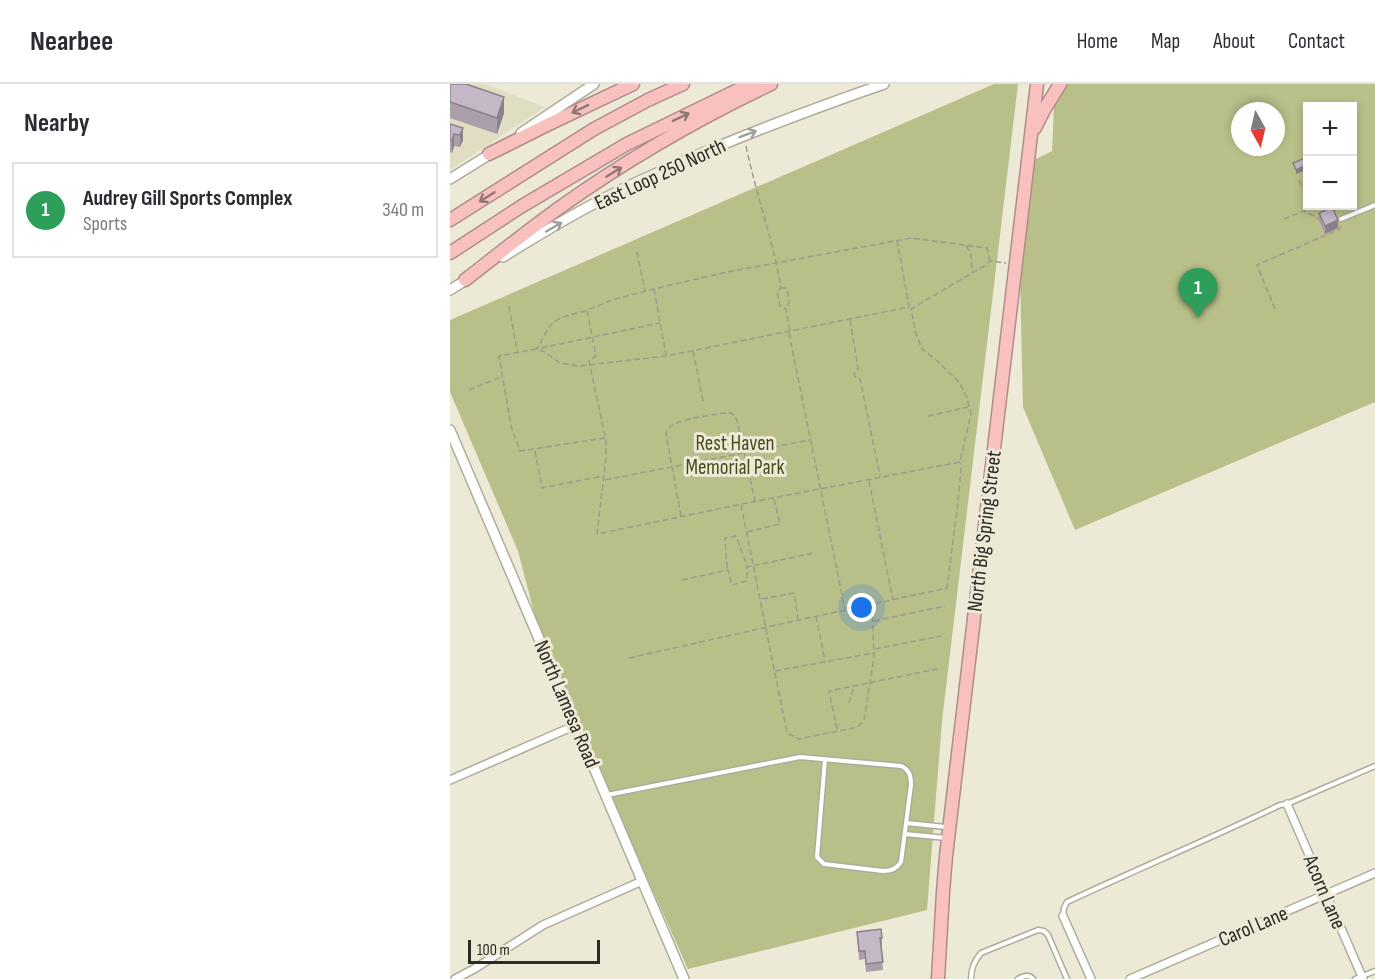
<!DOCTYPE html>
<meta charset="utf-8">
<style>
body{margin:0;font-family:"Sofia Sans Condensed",sans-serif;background:#f2f2f3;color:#2b2b33}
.controls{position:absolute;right:18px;top:18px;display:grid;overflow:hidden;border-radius:0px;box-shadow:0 3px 9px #0003}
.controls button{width:54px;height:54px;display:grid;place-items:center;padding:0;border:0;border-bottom:2px solid #e1e1e2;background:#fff;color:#2b2b33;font:30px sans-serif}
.compass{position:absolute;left:781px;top:18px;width:54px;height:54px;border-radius:50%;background:#fff;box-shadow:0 3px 9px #0003;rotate:172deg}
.scale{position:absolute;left:18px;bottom:15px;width:132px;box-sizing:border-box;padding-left:6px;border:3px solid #2b2a23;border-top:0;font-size:16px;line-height:21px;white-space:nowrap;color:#2b2a23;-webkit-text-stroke:4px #ede9d7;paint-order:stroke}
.you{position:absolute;left:412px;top:524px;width:21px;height:21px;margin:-15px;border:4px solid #fff;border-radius:50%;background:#1a73e8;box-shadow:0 0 0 9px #1a73e833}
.badge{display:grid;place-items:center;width:39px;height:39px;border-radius:50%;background:#2563eb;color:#fff;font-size:20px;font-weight:700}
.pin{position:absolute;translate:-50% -50px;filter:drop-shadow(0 2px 3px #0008)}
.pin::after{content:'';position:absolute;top:32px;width:21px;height:18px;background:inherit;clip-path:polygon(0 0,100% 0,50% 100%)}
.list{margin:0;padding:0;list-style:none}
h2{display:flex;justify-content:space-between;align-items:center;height:78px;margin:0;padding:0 24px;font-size:26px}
h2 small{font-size:20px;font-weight:400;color:#7c7c81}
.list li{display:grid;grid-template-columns:39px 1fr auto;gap:18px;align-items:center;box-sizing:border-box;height:96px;margin:0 12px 12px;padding:0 12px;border:2px solid #e1e1e2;border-radius:0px}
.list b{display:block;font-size:22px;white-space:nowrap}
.list p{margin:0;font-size:20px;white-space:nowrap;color:#7c7c81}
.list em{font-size:20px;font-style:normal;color:#7c7c81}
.map{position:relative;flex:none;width:925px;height:895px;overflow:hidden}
header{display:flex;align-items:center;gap:36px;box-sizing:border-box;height:84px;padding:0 30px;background:#fff;border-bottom:2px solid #e1e1e2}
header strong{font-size:28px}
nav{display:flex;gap:33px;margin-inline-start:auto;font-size:21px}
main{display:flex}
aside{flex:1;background:#fff}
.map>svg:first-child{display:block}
.built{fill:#e1ddc3}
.green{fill:#b9bf89;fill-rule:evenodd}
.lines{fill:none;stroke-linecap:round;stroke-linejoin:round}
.lane-casing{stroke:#afac9b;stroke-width:7}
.street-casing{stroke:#afac9b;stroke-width:10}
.secondary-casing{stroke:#afac9b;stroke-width:12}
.highway-casing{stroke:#b08c89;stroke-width:15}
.path{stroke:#9e9b8d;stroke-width:1.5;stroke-dasharray:6 3;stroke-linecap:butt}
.lane{stroke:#fff;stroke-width:4}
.street{stroke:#fff;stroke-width:7}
.secondary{stroke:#fff;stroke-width:9}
.highway{stroke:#f8c1c0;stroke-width:12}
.wall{fill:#a99eaa}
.shaded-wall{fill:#89818b}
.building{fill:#c4b8c6;stroke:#89818b;stroke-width:1.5}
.oneway{stroke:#927672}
.oneway2{stroke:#a09f9c}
.labels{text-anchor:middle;stroke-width:6;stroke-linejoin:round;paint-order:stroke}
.street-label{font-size:21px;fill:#2b2a23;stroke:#ede9d7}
.park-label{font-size:21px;fill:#484c1c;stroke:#ede9d7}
</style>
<header>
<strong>Nearbee</strong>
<nav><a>Home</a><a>Map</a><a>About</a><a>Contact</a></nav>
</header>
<main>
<aside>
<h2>Nearby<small></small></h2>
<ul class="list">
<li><span class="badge" style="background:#2e9e5b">1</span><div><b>Audrey Gill Sports Complex</b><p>Sports</p></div><em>340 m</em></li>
</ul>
</aside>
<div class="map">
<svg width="925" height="895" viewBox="0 0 925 895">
<rect width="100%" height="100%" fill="#ede9d7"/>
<!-- built -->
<path class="built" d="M0,0H35L95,23L0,86Z"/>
<!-- green -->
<path class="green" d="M544,0H568L492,637L477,826L238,885L133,651L87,540L68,467L0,308V236Z
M616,0H925V318L625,446L573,323L569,149L578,79L602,67L604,23ZM858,22H902V122H858ZM790,27H826V63H790Z"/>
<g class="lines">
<!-- lane casing -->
<g class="lane-casing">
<path id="lane" d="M891,135L925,121
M157,711L350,673L451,682C460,686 461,692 461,701L451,778C447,785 441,787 433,787L374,780L367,773L375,675
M456,739L496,743
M455,750L496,754
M613,832L614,824L617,818C687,785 760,755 830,721L837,720L925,682
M521,895C521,886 525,876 531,869L588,846L594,847L598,851L617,895
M568,895C573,892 579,890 583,895
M905,895L925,887"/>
</g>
<!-- street casing -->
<g class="street-casing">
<path id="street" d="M0,696L126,641
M837,720L913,895
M613,832L641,895
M5,895L24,885L93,841L192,797
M680,895L925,789"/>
</g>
<!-- secondary casing -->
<g class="secondary-casing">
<path id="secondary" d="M71,49L144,0
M0,95L45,67
M53,173C102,142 152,113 205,90C279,56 356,27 434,0
M0,206L21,193
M0,346L234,895"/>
</g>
<!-- highway casing -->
<g class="highway-casing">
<path id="highway" d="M585,44L594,26L610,0
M39,70L97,41L183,0
M0,136L144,45L198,16L233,0
M0,169L72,122L177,60L300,0
M15,196C46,172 77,147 109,124C175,77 247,35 321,0
M488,895L493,808L496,772L587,0"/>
</g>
<!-- path -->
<path class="path" d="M296,62C306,110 323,156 331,204L327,207L330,222L336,225L340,247
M849,96L858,116
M854,126L858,117
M883,129L888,122
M834,135L854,127L870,135
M447,156L459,222
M516,162L521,169L522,188
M187,168L195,207
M540,177L537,164L461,154L277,188L212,203L165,215L137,226L146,272L139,277L156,357V374L147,450L302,418L510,378L521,330L517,314L509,298L486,276L472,265L466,250L461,225L534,182L540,177L556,179
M331,204H337L339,219L336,225
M204,205L216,271
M59,222L67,267
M825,225L807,181L890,145V141
M136,227C124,230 107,232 99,243C94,250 92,258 86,265L210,239
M400,236L408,284L404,290L406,294L410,295L430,392
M339,249L395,526
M243,267L253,317
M19,306L51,293
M478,332L518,323
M155,354L70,367L61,342L49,272L86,265L93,267L110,279L129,282L216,272L459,223
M85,367L92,404L153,392
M155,396L359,356
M419,397L443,516
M291,421L337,649L349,655L408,643L414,636L424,574L422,522
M231,432L216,350C217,345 217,345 221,342C231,334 266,331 279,328L284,331L287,336L305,417
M297,448L330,440L324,415
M277,484L275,454L286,452L297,482
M232,496L278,486L282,501L297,497V483L364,469
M312,515L344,509L348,535
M366,532L375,577
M424,537L495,522
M425,565L491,552
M179,574L349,536L497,504L509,409L511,383L510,379
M325,587L423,569
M399,619L404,603
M387,645L379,607L487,585"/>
<!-- lane -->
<use href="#lane" class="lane"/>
<!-- street -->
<use href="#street" class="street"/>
<!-- secondary -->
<use href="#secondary" class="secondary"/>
<!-- highway -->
<use href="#highway" class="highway"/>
</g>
<!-- wall -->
<path class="wall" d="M0,0L54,29L47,50L0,34Z
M0,40L13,44V56L10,63L4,62L2,69L0,68Z
M869,129L888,144L875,150L869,137Z
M407,848L432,854V862H431L433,886L416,888L415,875L409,876Z"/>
<!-- shaded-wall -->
<path class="shaded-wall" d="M54,13V29L47,50V34Z
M13,44V56L10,63V51Z
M4,50V62L2,69V57Z
M858,80V85L846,90V86Z
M888,136V144L875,150V142Z"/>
<!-- building -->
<path class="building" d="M0,0H16L54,13L47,34L0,18Z
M0,40L13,44L10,51L4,50L2,57L0,56Z
M858,73V80L846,86L843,79Z
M882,123L888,136L875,142L869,129Z
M431,845L432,854H430L433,878L416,880L415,867H409L407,848Z"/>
<!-- one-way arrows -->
<defs><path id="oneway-shaft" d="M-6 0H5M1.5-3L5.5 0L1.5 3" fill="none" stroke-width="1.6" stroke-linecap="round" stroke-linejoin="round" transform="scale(1.5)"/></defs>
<g class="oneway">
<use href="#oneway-shaft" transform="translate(130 25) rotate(154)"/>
<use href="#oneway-shaft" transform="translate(231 33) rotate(-26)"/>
<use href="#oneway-shaft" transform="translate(164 88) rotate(-32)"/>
<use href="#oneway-shaft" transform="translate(37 113) rotate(148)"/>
</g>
<g class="oneway2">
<use href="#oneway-shaft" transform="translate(298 50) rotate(-21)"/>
<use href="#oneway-shaft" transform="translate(104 143) rotate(-30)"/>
</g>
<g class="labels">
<!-- street labels -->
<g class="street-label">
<text transform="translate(210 90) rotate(-25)" y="7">East Loop 250 North</text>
<text transform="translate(534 447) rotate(-83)" y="7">North Big Spring Street</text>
<text transform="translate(117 620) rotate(67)" y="7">North Lamesa Road</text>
<text transform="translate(875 808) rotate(67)" y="7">Acorn Lane</text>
<text transform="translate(803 842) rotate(-23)" y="7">Carol Lane</text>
</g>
<!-- park labels -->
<g class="park-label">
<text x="285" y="366">Rest Haven<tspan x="285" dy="24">Memorial Park</tspan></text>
</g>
</g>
</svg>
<div class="controls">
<button>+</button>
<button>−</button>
</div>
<svg class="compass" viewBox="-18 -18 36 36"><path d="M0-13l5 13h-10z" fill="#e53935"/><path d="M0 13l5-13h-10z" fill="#7c7c81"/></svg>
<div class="scale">100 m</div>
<div class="you"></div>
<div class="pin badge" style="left:748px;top:234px;background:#2e9e5b">1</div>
</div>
</main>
